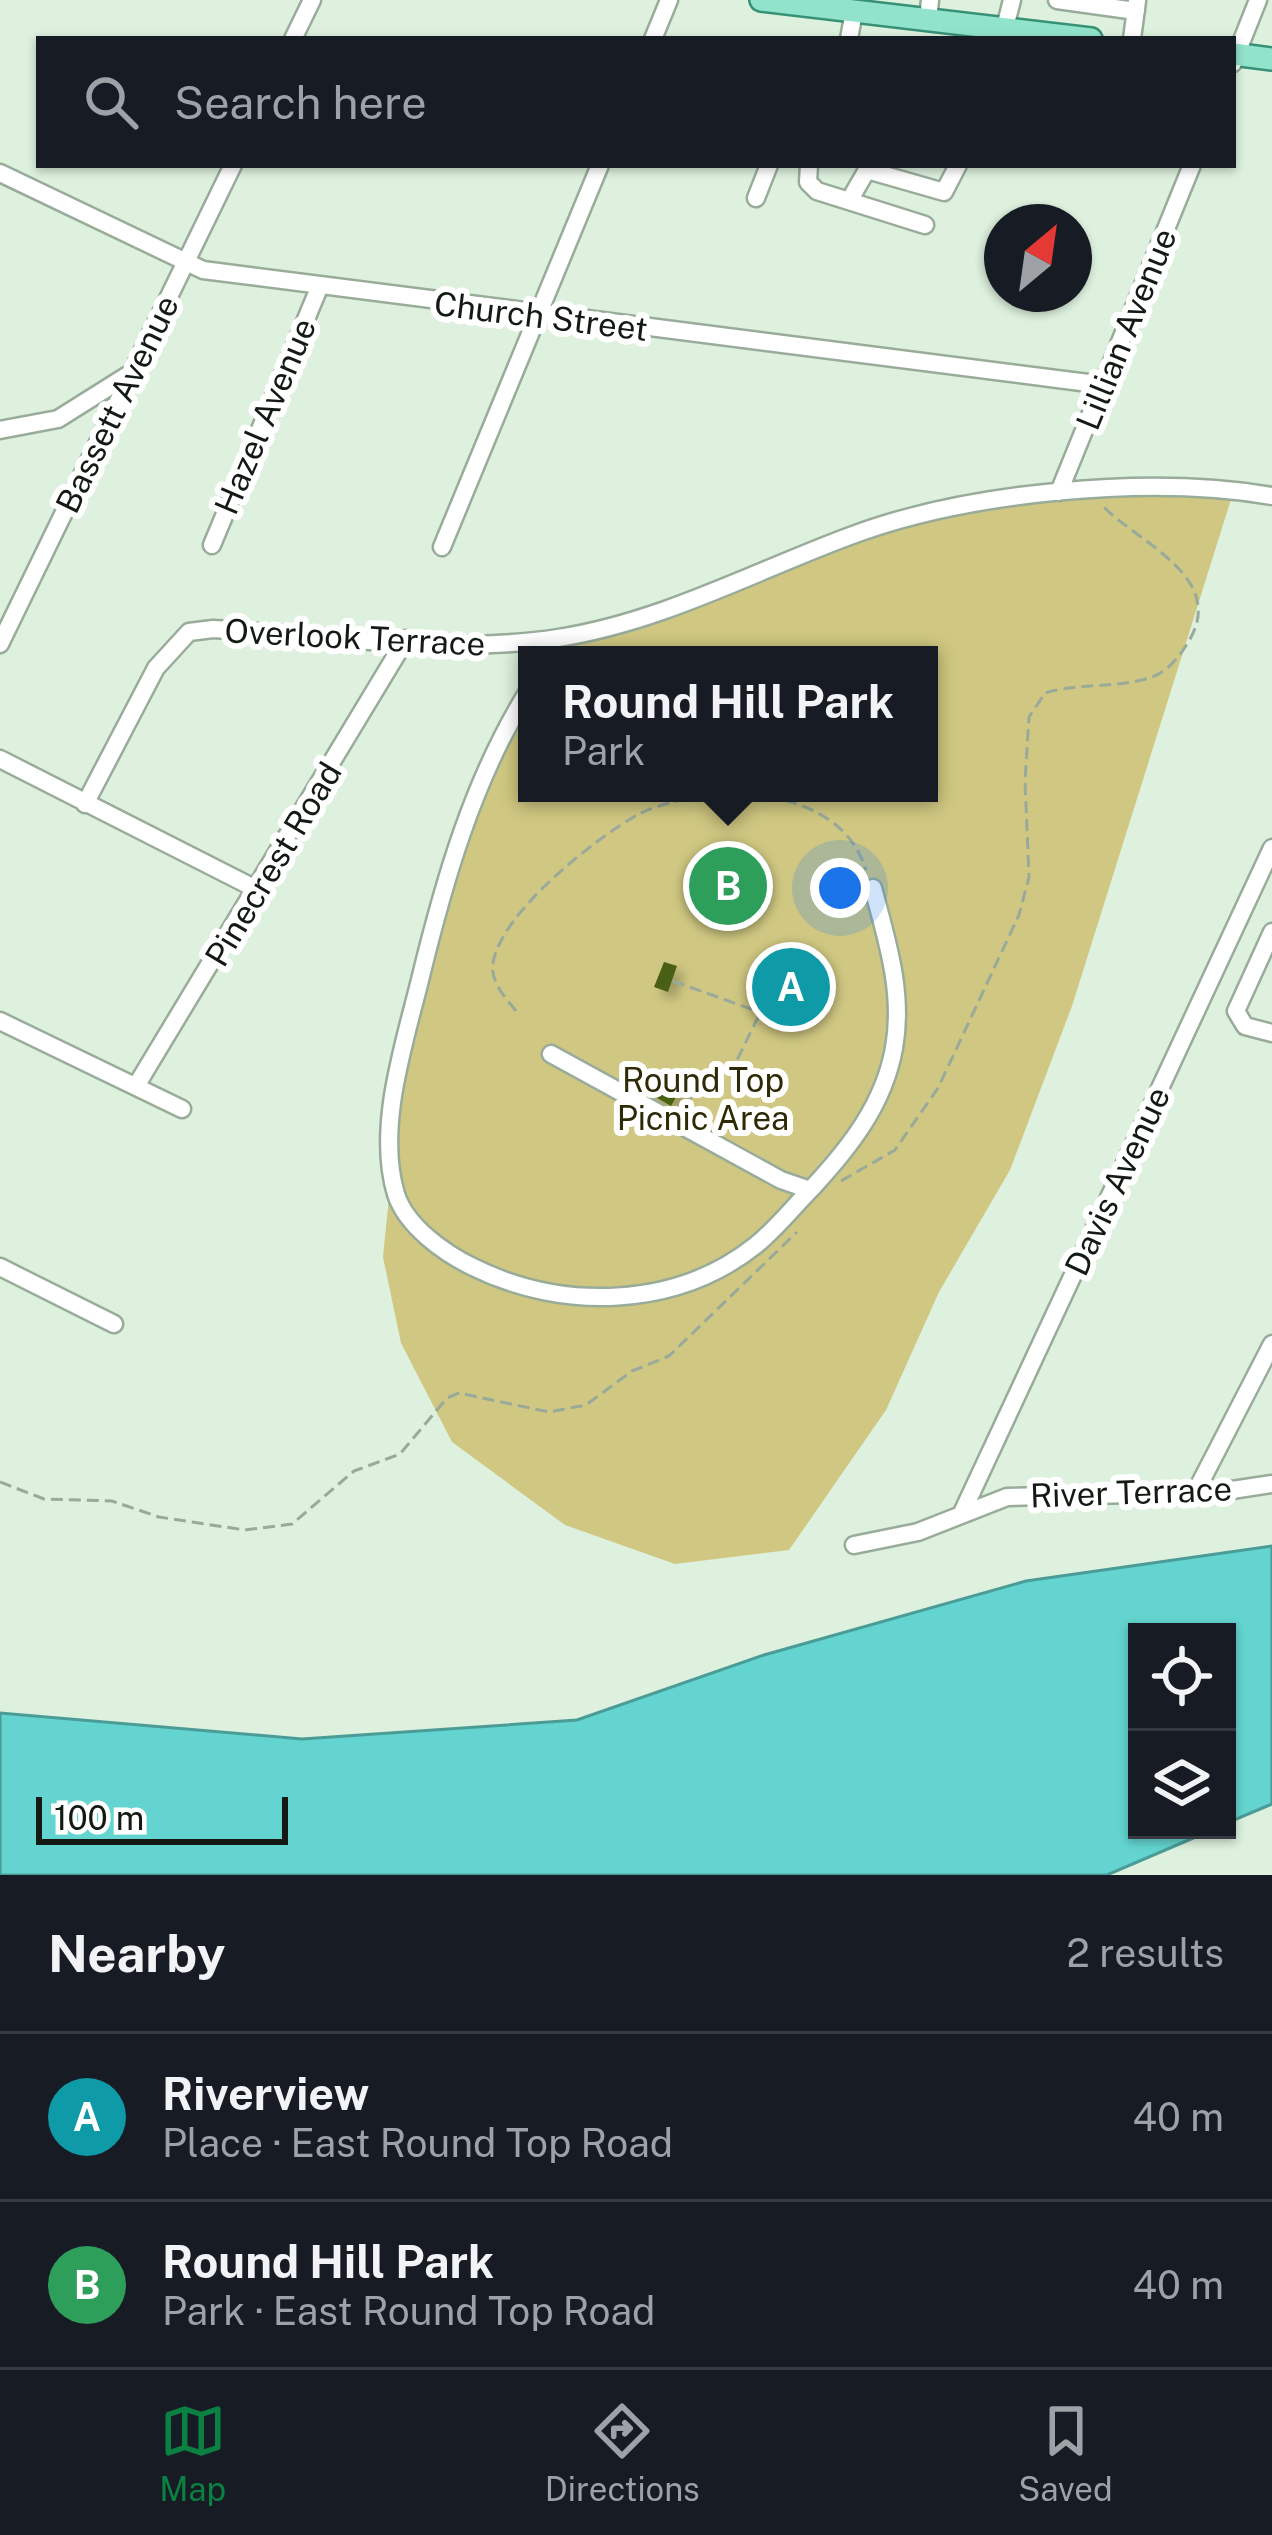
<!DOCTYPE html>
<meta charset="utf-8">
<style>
body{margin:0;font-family:"Public Sans",sans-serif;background:#242831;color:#f1f3f6}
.controls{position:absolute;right:36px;bottom:36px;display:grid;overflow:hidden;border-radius:0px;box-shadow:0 3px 9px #0004}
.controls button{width:108px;height:108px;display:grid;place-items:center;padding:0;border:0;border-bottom:3px solid #363941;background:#171b24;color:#f1f3f6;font:60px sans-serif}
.compass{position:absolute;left:984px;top:204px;width:108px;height:108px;border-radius:50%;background:#171b24;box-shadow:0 3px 9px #0004;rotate:29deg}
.scale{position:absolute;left:36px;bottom:30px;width:252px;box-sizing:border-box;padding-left:12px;border:6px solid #131a14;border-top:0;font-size:33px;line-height:42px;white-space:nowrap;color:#131a14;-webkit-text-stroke:9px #fff;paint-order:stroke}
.you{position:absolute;left:840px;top:888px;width:42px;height:42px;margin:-30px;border:9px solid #fff;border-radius:50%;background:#1a73e8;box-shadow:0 0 0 18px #1a73e833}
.badge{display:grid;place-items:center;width:78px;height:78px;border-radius:50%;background:#0b8043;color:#fff;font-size:39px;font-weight:700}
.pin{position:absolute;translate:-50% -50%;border:6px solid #fff;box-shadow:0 3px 12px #0006}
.popup{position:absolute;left:518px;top:646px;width:420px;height:156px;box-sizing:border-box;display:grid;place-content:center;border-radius:0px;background:#171b24;filter:drop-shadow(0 3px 9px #0005);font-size:39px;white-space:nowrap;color:#9ea1a6}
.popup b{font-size:45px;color:#f1f3f6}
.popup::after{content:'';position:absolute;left:50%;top:100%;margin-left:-24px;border:24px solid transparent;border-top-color:#171b24}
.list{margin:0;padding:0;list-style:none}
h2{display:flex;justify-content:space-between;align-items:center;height:156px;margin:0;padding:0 48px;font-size:51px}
h2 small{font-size:39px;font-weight:400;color:#9ea1a6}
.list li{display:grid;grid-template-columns:78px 1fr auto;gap:36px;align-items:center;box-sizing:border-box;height:168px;padding:0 48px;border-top:3px solid #363941}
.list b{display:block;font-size:45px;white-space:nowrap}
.list p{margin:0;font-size:39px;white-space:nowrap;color:#9ea1a6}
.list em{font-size:39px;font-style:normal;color:#9ea1a6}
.icon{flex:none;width:66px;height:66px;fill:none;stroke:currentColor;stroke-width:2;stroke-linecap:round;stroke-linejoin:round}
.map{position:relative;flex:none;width:1272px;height:1875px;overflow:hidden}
.search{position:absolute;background:#171b24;box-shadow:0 3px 9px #0004;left:36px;right:36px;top:36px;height:132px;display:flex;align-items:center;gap:30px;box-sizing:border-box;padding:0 42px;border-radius:0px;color:#9ea1a6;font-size:45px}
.sheet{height:492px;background:#171b24}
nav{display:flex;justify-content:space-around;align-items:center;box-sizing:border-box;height:168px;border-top:3px solid #363941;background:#171b24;font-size:33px;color:#9ea1a6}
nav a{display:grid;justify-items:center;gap:6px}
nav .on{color:#0b8043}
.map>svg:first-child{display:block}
.green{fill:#d0c882}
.water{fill:#63d4cf;stroke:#4b9c97;stroke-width:3}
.building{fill:#495f12;filter:url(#shadow)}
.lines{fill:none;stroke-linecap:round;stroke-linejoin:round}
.minor-casing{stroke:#99ac9a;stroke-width:21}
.major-casing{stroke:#379174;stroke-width:26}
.path{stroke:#99a99a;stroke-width:3;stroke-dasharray:12 6;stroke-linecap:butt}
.minor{stroke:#fff;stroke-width:16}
.major{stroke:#92e3cb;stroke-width:21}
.labels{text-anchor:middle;stroke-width:12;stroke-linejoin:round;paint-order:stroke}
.street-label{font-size:33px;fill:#131a14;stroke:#fff}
.park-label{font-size:33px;fill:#2e2a05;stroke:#fff}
</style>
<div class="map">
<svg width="1272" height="1875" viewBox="0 0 1272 1875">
<defs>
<filter id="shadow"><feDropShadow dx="7" dy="7" stdDeviation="6" flood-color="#0004"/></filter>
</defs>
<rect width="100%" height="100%" fill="#ddf1de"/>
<!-- green -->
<path class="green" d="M1059,492L1233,493L1072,1006L1010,1170L939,1292L886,1410L789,1550L675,1564L565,1525L452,1442L401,1343L383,1257L405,1039L465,823L527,693V793H929V655H550L561,638L693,601L852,535Z"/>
<!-- water -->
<path class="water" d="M1272,1546V1804L1227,1823V1632H1137V1830H1212L1107,1875H0V1713L302,1739L577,1720L764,1655L1026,1581Z"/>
<!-- building -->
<path class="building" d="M664,962L677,966L668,992L654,987Z
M772,968L789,974L780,1000L763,994Z
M651,1068L682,1086L671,1106L640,1088Z"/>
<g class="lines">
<!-- minor casing -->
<g class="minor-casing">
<path id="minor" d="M1057,0L1136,11
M928,20L930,0
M293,39L312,0
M653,39L669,0
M849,39L854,11
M1002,39L1012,0
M1132,39L1137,1
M1233,63L1258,0
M809,165L808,182L817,191L925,225
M0,173L203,270L1104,385
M756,198L769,165
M849,201L867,170L944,192L958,165
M0,430L58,419L128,375
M1059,492L1192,165
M212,545L319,288
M442,547L600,165
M0,644L233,165
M527,693C473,780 444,881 420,980C404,1045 376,1128 396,1194C406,1226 444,1253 473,1267C562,1311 676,1309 756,1245C777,1228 794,1206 813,1187C850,1147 884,1104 894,1048C904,993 887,941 873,888
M0,759L258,890
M85,804L156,668L189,632L213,629C323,635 450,655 558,638C661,622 753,572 850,536C967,492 1148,475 1272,496
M1272,932L1236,1011L1245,1026L1272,1033
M0,1021L182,1109
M551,1054L781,1180L810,1190
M136,1086L406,639
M0,1267L114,1324
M1195,1493L1272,1344
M962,1513L1272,848
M854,1545L918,1532L1007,1497L1219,1492L1272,1484"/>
</g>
<!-- major casing -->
<g class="major-casing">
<path id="major" d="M761,0L1091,39
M1233,54L1272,59"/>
</g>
<!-- path -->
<path class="path" d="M750,793C800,800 850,818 866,870
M673,981L762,1013
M516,1011C505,997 490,982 493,963C501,912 597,837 639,814C660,803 688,799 710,793
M682,1105L736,1062L768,997
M841,1181L895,1150L938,1088L1019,915L1029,877L1025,781L1029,717L1045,693C1078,683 1113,688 1146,679C1165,674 1177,660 1187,644C1231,577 1135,542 1101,504
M0,1482L44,1499L112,1501L159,1517L245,1530L292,1524L354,1471L400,1454L447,1398L459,1393L549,1412L586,1405L632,1371L669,1356L797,1232"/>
<!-- minor -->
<use href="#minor" class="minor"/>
<!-- major -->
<use href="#major" class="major"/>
</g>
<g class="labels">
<!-- street labels -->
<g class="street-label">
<text transform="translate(541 316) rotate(7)" y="12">Church Street</text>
<text transform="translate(1126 329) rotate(-68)" y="12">Lillian Avenue</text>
<text transform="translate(117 404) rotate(-64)" y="12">Bassett Avenue</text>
<text transform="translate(265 416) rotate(-67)" y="12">Hazel Avenue</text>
<text transform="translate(355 637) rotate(3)" y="12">Overlook Terrace</text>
<text transform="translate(273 864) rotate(-59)" y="12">Pinecrest Road</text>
<text transform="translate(1117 1181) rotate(-65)" y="12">Davis Avenue</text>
<text transform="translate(1131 1492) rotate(-2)" y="12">River Terrace</text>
</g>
<!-- park labels -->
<g class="park-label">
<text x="703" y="1092">Round Top<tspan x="703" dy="38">Picnic Area</tspan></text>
</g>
</g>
</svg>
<div class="controls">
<button><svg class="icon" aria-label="locate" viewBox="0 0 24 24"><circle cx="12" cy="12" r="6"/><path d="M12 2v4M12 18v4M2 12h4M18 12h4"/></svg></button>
<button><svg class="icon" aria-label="layers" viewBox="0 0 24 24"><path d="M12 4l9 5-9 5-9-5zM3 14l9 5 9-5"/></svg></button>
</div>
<svg class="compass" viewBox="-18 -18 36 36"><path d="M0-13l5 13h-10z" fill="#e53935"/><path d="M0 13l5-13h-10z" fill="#9ea1a6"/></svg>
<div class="scale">100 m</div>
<div class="you"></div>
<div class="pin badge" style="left:791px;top:987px;background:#0f9aa8">A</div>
<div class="pin badge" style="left:728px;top:886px;background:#2e9e5b">B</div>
<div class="popup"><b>Round Hill Park</b>Park</div>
<div class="search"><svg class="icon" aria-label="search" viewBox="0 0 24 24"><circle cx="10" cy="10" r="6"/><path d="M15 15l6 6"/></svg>Search here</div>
</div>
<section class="sheet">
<h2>Nearby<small>2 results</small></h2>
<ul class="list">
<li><span class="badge" style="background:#0f9aa8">A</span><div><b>Riverview</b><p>Place · East Round Top Road</p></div><em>40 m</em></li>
<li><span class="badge" style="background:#2e9e5b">B</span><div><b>Round Hill Park</b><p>Park · East Round Top Road</p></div><em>40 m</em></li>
</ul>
</section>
<nav>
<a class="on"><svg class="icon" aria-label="map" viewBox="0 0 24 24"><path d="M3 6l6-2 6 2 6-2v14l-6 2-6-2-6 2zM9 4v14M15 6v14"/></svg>Map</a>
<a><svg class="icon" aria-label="directions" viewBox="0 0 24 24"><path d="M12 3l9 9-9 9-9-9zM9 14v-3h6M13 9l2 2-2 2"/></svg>Directions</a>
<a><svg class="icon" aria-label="saved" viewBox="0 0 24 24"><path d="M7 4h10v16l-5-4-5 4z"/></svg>Saved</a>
</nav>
